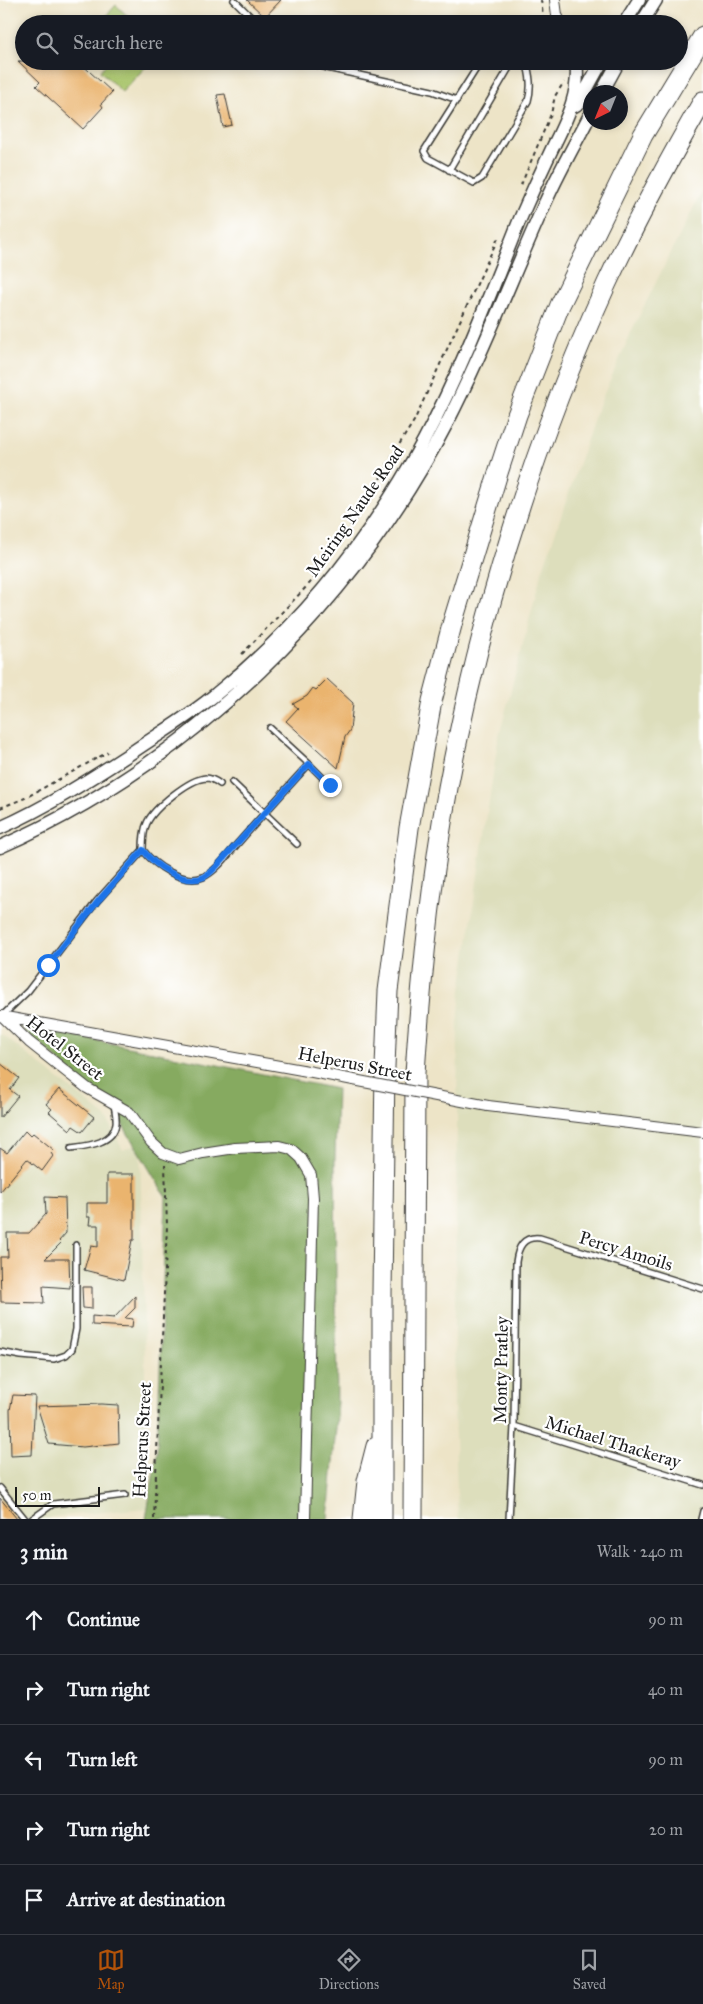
<!DOCTYPE html>
<meta charset="utf-8">
<style>
body{margin:0;font-family:"IM FELL Great Primer",serif;background:#20242c;color:#f1f3f6}
.compass{position:absolute;left:583px;top:85px;width:45px;height:45px;border-radius:50%;background:#171b24;box-shadow:0 2px 8px #0003;rotate:223deg}
.scale{position:absolute;left:15px;bottom:12px;width:85px;box-sizing:border-box;padding-left:5px;border:2px solid #1c1c1c;border-top:0;font-size:14px;line-height:18px;white-space:nowrap;color:#1c1c1c;-webkit-text-stroke:4px #fff;paint-order:stroke}
.stop{position:absolute;width:15px;height:15px;margin:-11px;border:4px solid #1a73e8;border-radius:50%;background:#fff}
.stop.end{background:#1a73e8;border-color:#fff;box-shadow:0 1px 5px #0008}
.list{margin:0;padding:0;list-style:none}
h2{display:flex;justify-content:space-between;align-items:center;height:65px;margin:0;padding:0 20px;font-size:21px}
h2 small{font-size:16px;font-weight:400;color:#9ea1a6}
.list li{display:grid;grid-template-columns:32px 1fr auto;gap:15px;align-items:center;box-sizing:border-box;height:70px;padding:0 20px;border-top:1px solid #363941}
.list b{display:block;font-size:19px;white-space:nowrap}
.list em{font-size:16px;font-style:normal;color:#9ea1a6}
.icon{flex:none;width:28px;height:28px;fill:none;stroke:currentColor;stroke-width:2;stroke-linecap:round;stroke-linejoin:round}
.map{position:relative;flex:none;width:703px;height:1519px;overflow:hidden}
.search{position:absolute;background:#171b24;box-shadow:0 2px 8px #0003;left:15px;right:15px;top:15px;height:55px;display:flex;align-items:center;gap:12px;box-sizing:border-box;padding:0 18px;border-radius:28px;color:#9ea1a6;font-size:19px}
.sheet{height:415px;background:#171b24}
nav{display:flex;justify-content:space-around;align-items:center;box-sizing:border-box;height:70px;border-top:1px solid #363941;background:#171b24;font-size:14px;color:#9ea1a6}
nav a{display:grid;justify-items:center;gap:2px}
nav .on{color:#b45309}
.map>svg:first-child{display:block}
.built{fill:#dddebc}
.green{fill:#a9c56c;stroke:#627044}
.forest{fill:#86aa60;stroke:#51633e}
.building{fill:#eab46e}
.lines{fill:none;stroke-linecap:round;stroke-linejoin:round}
.service-casing{stroke:#3b3a36;stroke-width:8}
.minor-casing{stroke:#3b3a36;stroke-width:12}
.tertiary-casing{stroke:#3b3a36;stroke-width:15}
.motorway-casing{stroke:#3b3a36;stroke-width:21}
.path{stroke:#3b3a36;stroke-width:2;stroke-dasharray:4 4;stroke-linecap:butt}
.service{stroke:#fff;stroke-width:5}
.minor{stroke:#fff;stroke-width:10}
.tertiary{stroke:#fff;stroke-width:12}
.motorway{stroke:#fff;stroke-width:19}
.minor-bridge-casing{stroke:#3b3a36;stroke-width:12;stroke-linecap:butt}
.minor-bridge{stroke:#fff;stroke-width:10}
.route{stroke:#1a73e8;stroke-width:6}
.labels{text-anchor:middle;stroke-width:4.5;stroke-linejoin:round;paint-order:stroke}
.street-label{font-size:18px;fill:#1c1c1c;stroke:#fff}
</style>
<div class="map">
<svg width="703" height="1519" viewBox="0 0 703 1519">
<rect width="100%" height="100%" fill="#fff"/>
<filter id="ink" filterUnits="userSpaceOnUse"><feTurbulence type="fractalNoise" baseFrequency=".02" numOctaves="2"/><feDisplacementMap in="SourceGraphic" scale="10" xChannelSelector="R" yChannelSelector="G"/><feConvolveMatrix kernelMatrix="1 2 1 2 8 2 1 2 1" color-interpolation-filters="sRGB"/></filter>
<filter id="wash" filterUnits="userSpaceOnUse"><feTurbulence type="fractalNoise" baseFrequency=".0096" numOctaves="4" result="noise"/><feDisplacementMap in="SourceGraphic" scale="20" xChannelSelector="R" yChannelSelector="G"/><feGaussianBlur stdDeviation="1.12" result="paint"/><feColorMatrix in="noise" values="0 0 0 0 0 0 0 0 0 0 0 0 0 0 0 0 0 1.4 0 .05"/><feComposite in="paint" operator="in"/></filter>
<g filter="url(#wash)">
<rect width="100%" height="100%" fill="#ede4c7"/>
<!-- built -->
<path class="built" d="M703,189V1519H458L454,1407L458,1024L461,990L498,740L540,578L597,410L633,328Z
M0,1033L106,1117L123,1150L140,1143L148,1508L50,1517L49,1519H0Z"/>
<!-- green -->
<path class="green" d="M116,5L136,24H99Z
M109,61H151L122,92L100,71Z"/>
<!-- forest -->
<path class="forest" d="M19,1025L337,1089L335,1158L337,1416L328,1519H146L157,1453L166,1197L115,1112Z"/>
<g id="blocks">
<!-- building -->
<path class="building" d="M247,0H281L265,17Z
M18,61H78L112,92L101,104L103,107L83,129L36,86L40,82Z
M225,94L232,125L223,127L217,95Z
M327,679L353,703L350,730L345,737L338,768L286,721L298,708L293,704L307,696L313,688L316,690Z
M0,1063L19,1078L10,1090L18,1096L0,1118Z
M59,1089L94,1117L82,1132L73,1126L70,1130L49,1112L52,1109L46,1104Z
M25,1131L30,1136L33,1133L54,1150L51,1153L53,1156L42,1171L27,1159L0,1192V1148L7,1153Z
M107,1174H134V1240H132L124,1280L84,1270L91,1246L98,1247V1225H89L90,1217H87V1203H107Z
M45,1197L65,1198L66,1233L59,1241L61,1243L45,1259H69L70,1288L43,1286L44,1303L1,1302L0,1257H8L7,1233H29L46,1214Z
M82,1287H92V1309L83,1308Z
M135,1296V1308L125,1318L133,1319L132,1327L92,1325V1316L114,1318Z
M13,1395L35,1396L32,1455L11,1456L10,1410Z
M101,1404L118,1405L119,1443L83,1447L49,1444L37,1406Z
M0,1498L17,1519H0Z"/>
</g>
</g>
<g filter="url(#ink)">
<use href="#blocks" fill-opacity="0" stroke="#3b3a36" stroke-width="1"/>
<g class="lines">
<!-- service casing -->
<g class="service-casing">
<path id="service" d="M234,0L258,24
M304,61L327,68L432,91L457,100
M481,61L424,151L428,158L474,183L482,178L528,101C532,87 530,75 526,61
M449,170L513,61
M309,764L330,785
M232,782L297,844
M143,850C143,841 143,831 147,823C154,808 189,779 206,778C211,778 216,781 220,784
M2,1016L28,991L97,901L143,850C154,865 183,885 203,877C217,871 229,853 239,842C262,816 285,790 309,764L270,728
M71,1148C86,1146 114,1144 116,1123C117,1117 114,1108 114,1103
M0,1352L21,1356L54,1359L66,1355L72,1349L76,1329V1245
M514,1426L703,1485
M0,1488L25,1519
M32,1519L53,1504L125,1495
M509,1519L514,1426L516,1262C518,1247 523,1236 540,1238L703,1289
M701,1519L703,1511"/>
</g>
<!-- minor casing -->
<g class="minor-casing">
<path id="minor" d="M555,0L557,15L561,24
M0,1016L302,1070
M2,1016L29,1042L87,1088L129,1112L151,1142L163,1153L179,1159L203,1153L235,1148L279,1146L291,1149L301,1158L311,1175L313,1198L305,1519
M488,1106L703,1132"/>
</g>
<!-- tertiary casing -->
<g class="tertiary-casing">
<path id="tertiary" d="M624,24L639,0
M641,24L656,0
M602,92L619,61
M574,106L579,103L602,61
M0,828C47,807 91,779 134,751C162,732 191,715 216,694C302,625 372,536 424,440C462,369 490,294 520,219C530,196 540,174 551,151C565,122 581,94 576,61
M0,847C192,762 353,605 449,419C484,351 511,279 542,210C556,177 574,146 590,115"/>
</g>
<!-- motorway casing -->
<g class="motorway-casing">
<path id="motorway" d="M363,1519L367,1481L376,1446
M382,1519V1293L385,1067L388,991L409,828L432,701L453,621L498,473L517,415L560,305L643,135L703,36
M413,1519L415,1073C422,965 433,857 455,752C488,591 539,432 607,283C636,221 669,160 703,101"/>
</g>
<!-- path -->
<path class="path" d="M541,0L544,24
M521,185L551,114L555,96L564,82
M242,654L310,583L371,497L390,459L414,421L499,236
M0,808L25,798L108,752
M154,1519L167,1226L165,1165"/>
<!-- service -->
<use href="#service" class="service"/>
<!-- minor -->
<use href="#minor" class="minor"/>
<!-- tertiary -->
<use href="#tertiary" class="tertiary"/>
<!-- motorway -->
<use href="#motorway" class="motorway"/>
<!-- minor-bridge casing -->
<g class="minor-bridge-casing">
<path id="minor-bridge" d="M302,1070L488,1106"/>
</g>
<!-- minor-bridge -->
<use href="#minor-bridge" class="minor-bridge"/>
</g>
</g>
<g class="lines" filter="url(#ink)">
<!-- route -->
<path class="route" d="M48,965L98,901L143,850C154,865 184,886 204,877C212,873 218,865 224,858L309,764L330,785"/>
</g>
<g class="labels">
<!-- street labels -->
<g class="street-label">
<text transform="translate(355 511) rotate(-55)" y="6">Meiring Naude Road</text>
<text transform="translate(65 1048) rotate(38)" y="6">Hotel Street</text>
<text transform="translate(355 1064) rotate(11)" y="6">Helperus Street</text>
<text transform="translate(626 1251) rotate(17)" y="6">Percy Amoils</text>
<text transform="translate(501 1370) rotate(-89)" y="6">Monty Pratley</text>
<text transform="translate(142 1440) rotate(-87)" y="6">Helperus Street</text>
<text transform="translate(613 1442) rotate(17)" y="6">Michael Thackeray</text>
</g>
</g>
</svg>
<svg class="compass" viewBox="-18 -18 36 36"><path d="M0-13l5 13h-10z" fill="#e53935"/><path d="M0 13l5-13h-10z" fill="#9ea1a6"/></svg>
<div class="scale">50 m</div>
<div class="stop" style="left:48px;top:965px"></div>
<div class="stop end" style="left:330px;top:785px"></div>
<div class="search"><svg class="icon" aria-label="search" viewBox="0 0 24 24"><circle cx="10" cy="10" r="6"/><path d="M15 15l6 6"/></svg>Search here</div>
</div>
<section class="sheet">
<h2>3 min<small>Walk · 240 m</small></h2>
<ul class="list">
<li><svg class="icon" aria-label="ahead" viewBox="0 0 24 24"><path d="M12 20V5M6 11l6-6 6 6"/></svg><div><b>Continue</b></div><em>90 m</em></li>
<li><svg class="icon" aria-label="right" viewBox="0 0 24 24"><path d="M7 20v-9h11M14 6l5 5-5 5"/></svg><div><b>Turn right</b></div><em>40 m</em></li>
<li><svg class="icon" aria-label="left" viewBox="0 0 24 24"><path d="M17 20v-9H6M10 6l-5 5 5 5"/></svg><div><b>Turn left</b></div><em>90 m</em></li>
<li><svg class="icon" aria-label="right" viewBox="0 0 24 24"><path d="M7 20v-9h11M14 6l5 5-5 5"/></svg><div><b>Turn right</b></div><em>20 m</em></li>
<li><svg class="icon" aria-label="arrive" viewBox="0 0 24 24"><path d="M6 21V4h12l-3 4 3 4H6"/></svg><div><b>Arrive at destination</b></div></li>
</ul>
</section>
<nav>
<a class="on"><svg class="icon" aria-label="map" viewBox="0 0 24 24"><path d="M3 6l6-2 6 2 6-2v14l-6 2-6-2-6 2zM9 4v14M15 6v14"/></svg>Map</a>
<a><svg class="icon" aria-label="directions" viewBox="0 0 24 24"><path d="M12 3l9 9-9 9-9-9zM9 14v-3h6M13 9l2 2-2 2"/></svg>Directions</a>
<a><svg class="icon" aria-label="saved" viewBox="0 0 24 24"><path d="M7 4h10v16l-5-4-5 4z"/></svg>Saved</a>
</nav>
